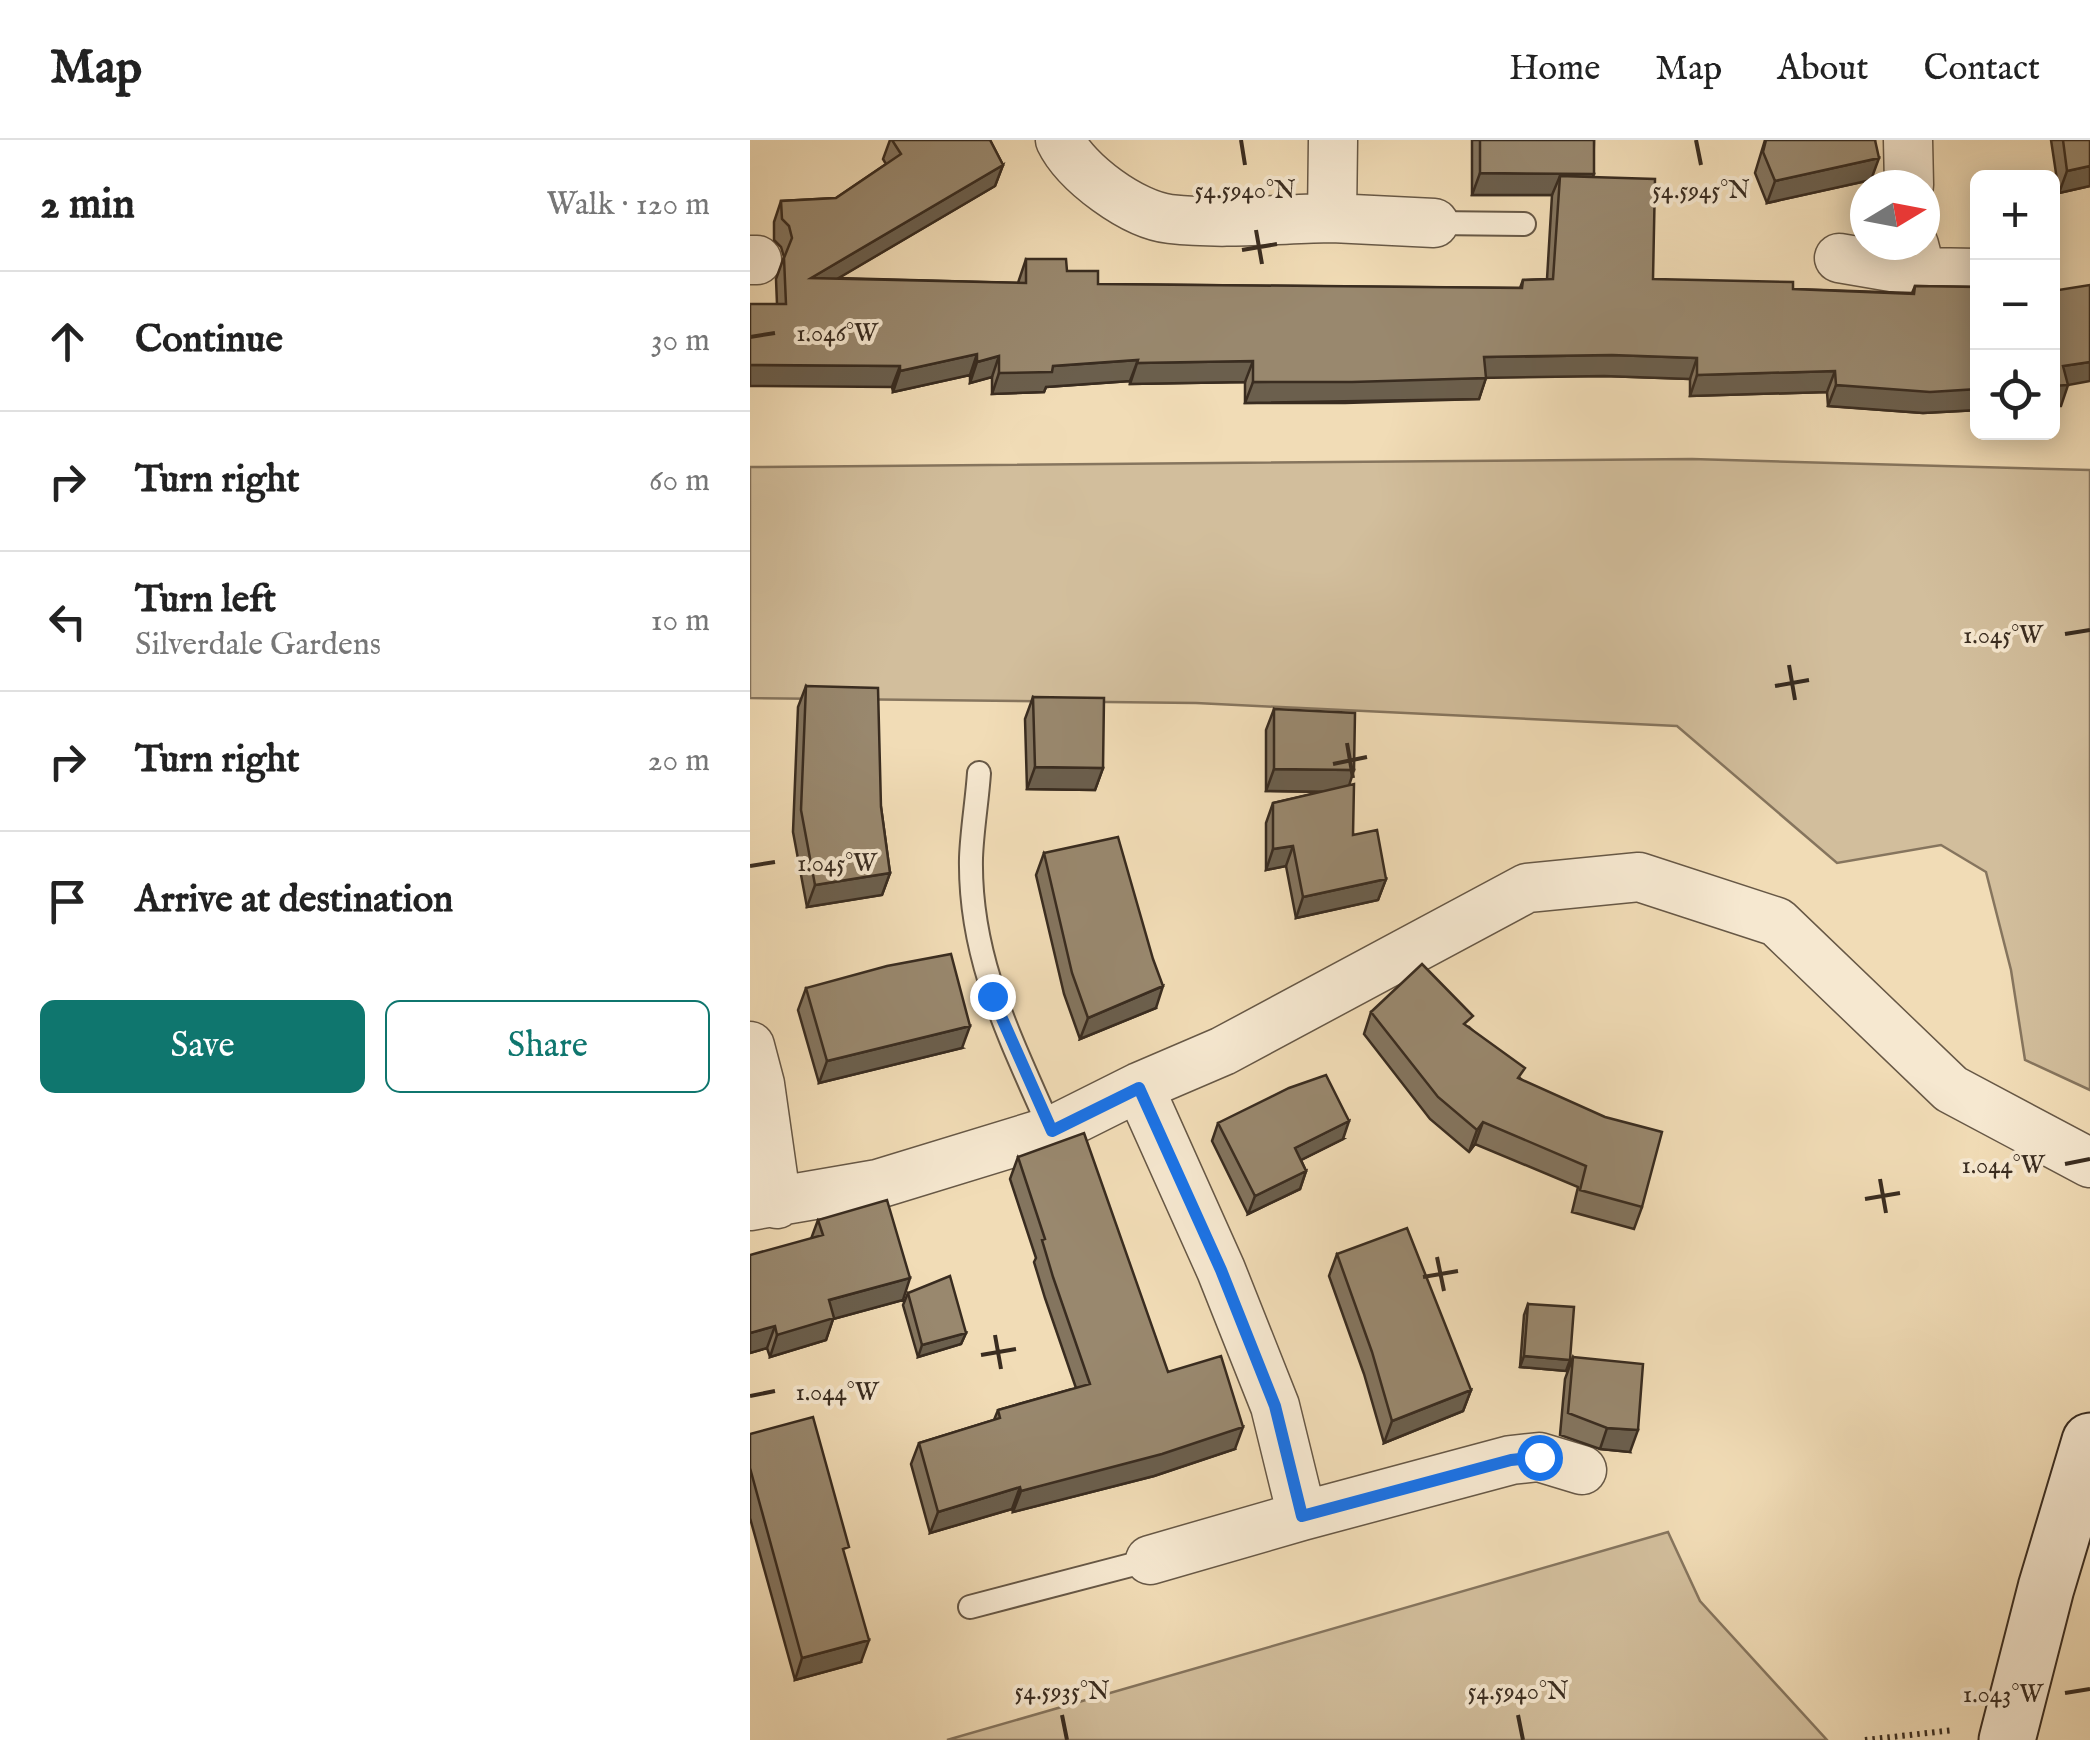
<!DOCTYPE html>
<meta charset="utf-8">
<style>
body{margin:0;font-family:"IM FELL English",serif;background:#f2f2f2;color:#222}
.controls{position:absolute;right:30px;top:30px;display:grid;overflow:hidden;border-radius:15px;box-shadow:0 5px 25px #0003}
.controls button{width:90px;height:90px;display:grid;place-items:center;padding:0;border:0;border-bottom:2px solid #e0e0e0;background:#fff;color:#222;font:50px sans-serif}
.compass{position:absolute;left:1100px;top:30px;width:90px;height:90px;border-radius:50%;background:#fff;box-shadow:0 5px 25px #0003;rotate:80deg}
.stop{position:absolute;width:30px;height:30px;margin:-22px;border:8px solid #1a73e8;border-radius:50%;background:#fff}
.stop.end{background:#1a73e8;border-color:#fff;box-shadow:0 2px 10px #0008}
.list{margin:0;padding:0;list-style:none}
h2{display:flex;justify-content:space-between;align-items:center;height:130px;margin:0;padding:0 40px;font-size:42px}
h2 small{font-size:32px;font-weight:400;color:#767676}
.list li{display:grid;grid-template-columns:65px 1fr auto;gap:30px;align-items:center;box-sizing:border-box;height:140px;padding:0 40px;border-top:2px solid #e0e0e0}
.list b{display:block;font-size:38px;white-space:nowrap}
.list p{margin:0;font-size:32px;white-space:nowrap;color:#767676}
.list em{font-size:32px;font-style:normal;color:#767676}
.actions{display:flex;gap:20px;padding:30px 40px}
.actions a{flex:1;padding:22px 0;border:2px solid #0f766e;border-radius:15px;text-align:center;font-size:35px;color:#0f766e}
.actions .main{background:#0f766e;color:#fff}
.icon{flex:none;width:55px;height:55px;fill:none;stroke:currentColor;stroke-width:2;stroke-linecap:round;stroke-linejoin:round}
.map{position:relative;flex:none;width:1340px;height:1600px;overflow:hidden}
header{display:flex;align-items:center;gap:60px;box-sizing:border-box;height:140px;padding:0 50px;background:#fff;border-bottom:2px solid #e0e0e0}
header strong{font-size:48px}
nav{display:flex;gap:55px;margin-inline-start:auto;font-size:35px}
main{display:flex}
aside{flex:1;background:#fff}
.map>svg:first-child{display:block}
.green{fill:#d2be9c;stroke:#86755e;stroke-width:2.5}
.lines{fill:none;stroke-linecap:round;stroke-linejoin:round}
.lane-casing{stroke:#675846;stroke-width:26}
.street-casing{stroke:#675846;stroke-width:51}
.secondary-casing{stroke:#392c20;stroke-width:59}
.path{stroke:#392c20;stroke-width:6;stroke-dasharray:2.5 5;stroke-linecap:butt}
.lane{stroke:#f6e8d0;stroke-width:22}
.street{stroke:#f6e8d0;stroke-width:48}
.secondary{stroke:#f6e8d0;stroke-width:55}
.wall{fill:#84755f;stroke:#392c20;stroke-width:2.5}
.shaded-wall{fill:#6b5f4d;stroke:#392c20;stroke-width:2.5}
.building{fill:#99886e;stroke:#392c20;stroke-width:2.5}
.route{stroke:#1a73e8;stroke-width:12}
.ticks{fill:none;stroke:#392c20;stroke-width:4}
.ticks-label{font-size:25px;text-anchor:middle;fill:#392c20;stroke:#f6e8d0;stroke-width:8;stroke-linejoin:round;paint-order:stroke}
</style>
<header>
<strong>Map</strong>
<nav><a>Home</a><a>Map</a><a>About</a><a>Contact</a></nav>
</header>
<main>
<aside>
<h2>2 min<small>Walk · 120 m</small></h2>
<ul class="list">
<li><svg class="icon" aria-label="ahead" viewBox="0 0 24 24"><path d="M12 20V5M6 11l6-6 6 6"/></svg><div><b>Continue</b></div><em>30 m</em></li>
<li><svg class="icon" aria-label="right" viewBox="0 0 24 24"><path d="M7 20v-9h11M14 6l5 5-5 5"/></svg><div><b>Turn right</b></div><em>60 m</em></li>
<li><svg class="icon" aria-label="left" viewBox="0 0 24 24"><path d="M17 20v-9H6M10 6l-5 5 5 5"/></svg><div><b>Turn left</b><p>Silverdale Gardens</p></div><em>10 m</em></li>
<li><svg class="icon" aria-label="right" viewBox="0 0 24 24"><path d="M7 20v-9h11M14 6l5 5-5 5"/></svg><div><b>Turn right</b></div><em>20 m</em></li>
<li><svg class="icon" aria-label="arrive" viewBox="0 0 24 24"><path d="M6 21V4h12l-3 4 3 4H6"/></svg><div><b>Arrive at destination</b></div></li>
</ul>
<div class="actions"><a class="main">Save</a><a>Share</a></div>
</aside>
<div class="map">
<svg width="1340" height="1600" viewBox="0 0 1340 1600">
<rect width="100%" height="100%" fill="#f1dcb6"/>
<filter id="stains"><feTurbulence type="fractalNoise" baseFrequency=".002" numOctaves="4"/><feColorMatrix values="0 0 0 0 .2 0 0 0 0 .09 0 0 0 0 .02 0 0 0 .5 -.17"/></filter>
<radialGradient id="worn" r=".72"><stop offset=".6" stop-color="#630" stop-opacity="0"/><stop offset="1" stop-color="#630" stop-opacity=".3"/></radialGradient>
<!-- green -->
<path class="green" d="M942,319L1340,330V950L1275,920L1261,830L1236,732L1191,705L1087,723L927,586L446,563L0,558V327Z
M918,1392L950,1461L1077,1600H197Z"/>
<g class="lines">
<!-- lane casing -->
<g class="lane-casing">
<path id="lane" d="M684,83L774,84
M229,633C227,662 222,690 221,718C219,820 262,901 301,991
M220,1467L400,1420"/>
</g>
<!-- street casing -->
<g class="street-casing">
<path id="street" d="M310,0C326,33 383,75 420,79C472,85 529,79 582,78L583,0
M1158,0L1159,45
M582,78L684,83
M1089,118L1171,132L1164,105
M0,120H7
M1171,132L1228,133
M0,906L10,944L27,1064
M389,947L471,1130L525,1266L552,1376
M0,1066L128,1044L301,991L389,947L473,911L777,748L889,737L1027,782L1201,949L1340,1023
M400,1420L552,1376L761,1320L789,1317L832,1330"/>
</g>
<!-- secondary casing -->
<g class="secondary-casing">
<path id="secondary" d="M1257,1600L1296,1448L1340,1301"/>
</g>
<!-- path -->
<path class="path" d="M1115,1600L1204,1590"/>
<!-- lane -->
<use href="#lane" class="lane"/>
<!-- street -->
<use href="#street" class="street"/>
<!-- secondary -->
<use href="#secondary" class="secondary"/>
</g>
<!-- wall -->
<path class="wall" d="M140,0H240L253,25L245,46L88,138L268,143L276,119L317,131L348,144L770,148L773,140L797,139L802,55H722V0H844L843,37L903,139L1043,149L1162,153L1165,146L1228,147V270L1173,273L1078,266L1077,252L940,256V239L854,236L736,237L729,259L595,263H495V242L380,244V241L296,247L294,252L242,254V237L220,243V235L143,252L142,247L27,164L26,139L34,117L31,107L24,100V82L31,61L86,58L136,24L133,19Z
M1015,0H1125L1121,40L1017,63L1005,33Z
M1301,0H1340V46L1309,53Z
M56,546L131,667L140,733L132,755L57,767L43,692L48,567Z
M283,557L353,628L345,650L277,649L275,579Z
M524,569L599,646L603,695L636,739L628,760L546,778L536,726L516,730V683L523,663L572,652L516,651V590Z
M294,713L406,868L330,899L314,854L286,735Z
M56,848L212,908L69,943L48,870Z
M621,872L719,887L771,939L892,1067L884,1089L822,1072L828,1047L725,1004L719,1012L680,979L614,894Z
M468,983L593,999L551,1020L556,1031L550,1049L498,1074L462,1001Z
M268,1017L418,1232L485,1309L404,1336L263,1372L262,1369L180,1393L161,1324L169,1303L244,1280L248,1270L326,1248L295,1158L284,1122L286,1118L260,1039Z
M68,1080L153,1160L83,1179L76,1200L20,1217L17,1208L0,1213L61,1099Z
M587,1114L721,1250L713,1271L634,1303L614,1234L579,1136Z
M158,1153L216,1193L211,1204L168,1217L153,1165Z
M778,1164L820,1220L816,1231L770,1227L774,1175Z
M823,1217L880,1312L850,1309L810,1295L815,1239Z
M0,1294L111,1522L45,1540L0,1378Z"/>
<!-- shaded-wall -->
<path class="shaded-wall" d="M1129,18L1121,40L1017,63L1025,41Z
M253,25L245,46L53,159L61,138Z
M1340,26V46L1309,53L1317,31Z
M730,33L844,34L836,55L810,36L802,55H722Z
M227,214L220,235L143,252L150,231Z
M862,215L947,218L940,239L854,236L727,238L734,217Z
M249,216L242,237L220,243L227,222Z
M388,220L380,241L296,247L294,252L242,254L249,233L303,226Z
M503,221L495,242L380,244L387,223Z
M1340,222V241L1318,245L1311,266H1302V246L1313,226Z
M0,225L150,226L142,247L0,246Z
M1085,231L1077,252L940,256L947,235Z
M736,238L729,259L495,263L503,242Z
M1086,245L1228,249V270L1173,273L1078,266Z
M285,627L353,628L345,650L277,649Z
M524,629L604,630L597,652L516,651Z
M543,706L536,726L516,730L523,709Z
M140,733L132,755L57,767L65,745Z
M636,739L628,760L546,778L553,757Z
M413,846L406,868L330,899L338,878Z
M220,886L212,908L69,943L77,921Z
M599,981L593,999L539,1026L545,1008Z
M733,982L725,1004L719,1012L727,990Z
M556,1031L550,1049L498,1074L505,1056Z
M160,1138L153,1160L83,1179L76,1200L20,1217L27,1195L79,1160Z
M25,1186L17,1208L0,1213V1193Z
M216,1193L211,1204L168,1217L172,1205Z
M774,1216L820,1220L816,1231L770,1227Z
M721,1250L713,1271L634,1303L642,1281Z
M493,1287L485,1309L404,1336L263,1372L271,1351Z
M857,1288L888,1290L880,1312L850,1309Z
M270,1347L262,1369L180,1393L188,1372Z
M119,1500L111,1522L45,1540L52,1518Z"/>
<!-- building -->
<path class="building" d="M142,0H240L253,25L61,138L276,143V119H316L317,131H348V144L772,148L773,140L803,139L810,36L905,39L903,139L1043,142V149L1164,154L1165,146L1228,147V249L1180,252L1086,245L1085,231L947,235V218L862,215L734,217L736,238L602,242H503V221L387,223L388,220L303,226L302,232L249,233V216L227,222V214L150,231V226L0,225V164H36L34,118L42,98L39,86L32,79L31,61L86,58L151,14Z
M730,0H844V34L730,33Z
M1016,0H1125L1129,18L1025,41L1013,12Z
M1313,0H1340V26L1317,31Z
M1340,145V222L1313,226L1318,245L1302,246V151Z
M56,546L128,548L131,667L140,733L65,745L51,670Z
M283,557L354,558L353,628L285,627Z
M524,569L605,573L604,630L524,629Z
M604,644L603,695L627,690L636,739L553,757L543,706L523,709V663Z
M368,697L403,819L413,846L338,878L322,833L294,713Z
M201,814L220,886L77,921L56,848L137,826Z
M672,824L723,876L714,884L775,928L768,938L855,977L912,992L892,1067L830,1050L836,1026L733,982L727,990L688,957L621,872Z
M576,935L599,981L545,1008L556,1031L505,1056L468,983L539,948Z
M334,993L418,1232L471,1216L493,1287L412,1314L271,1351L270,1347L188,1372L169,1303L250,1278L248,1270L340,1244L303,1137L292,1100L295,1099L268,1017Z
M137,1060L160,1138L79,1160L84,1178L27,1195L25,1186L0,1193V1115L73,1095L68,1080Z
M657,1088L721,1250L642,1281L622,1212L587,1114Z
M200,1136L216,1193L172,1205L158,1153Z
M778,1164L824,1167L820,1220L774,1216Z
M823,1217L893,1224L888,1290L857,1288L818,1273Z
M63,1277L99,1407L93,1409L119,1500L52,1518L0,1328V1294Z"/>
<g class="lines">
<!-- route -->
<path class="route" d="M242,856L302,991L389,948L471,1130L525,1266L552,1376L761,1320L789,1317"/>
</g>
<!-- ticks -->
<path class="ticks" d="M491,0L495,25M946,0L951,25M506,90L512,124M492,110L527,104M0,197L25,193M1315,494L1340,490M1039,525L1045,560M1025,546L1059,540M597,603L603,638M583,624L617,617M0,726L25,722M1315,1024L1340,1019M1130,1039L1136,1073M1115,1059L1150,1053M687,1117L694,1151M673,1137L708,1131M245,1195L251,1229M231,1215L266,1209M0,1256L25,1251M1315,1553L1340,1549M312,1575L317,1600M768,1575L773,1600"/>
<g class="ticks-label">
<text x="495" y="58">54.5940°N</text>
<text x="951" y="58">54.5945°N</text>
<text x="87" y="201">1.046°W</text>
<text x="1253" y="503">1.045°W</text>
<text x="87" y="731">1.045°W</text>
<text x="1253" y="1033">1.044°W</text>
<text x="87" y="1260">1.044°W</text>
<text x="312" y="1559">54.5935°N</text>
<text x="768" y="1559">54.5940°N</text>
<text x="1253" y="1562">1.043°W</text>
</g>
<rect width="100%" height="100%" filter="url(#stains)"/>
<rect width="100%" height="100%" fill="url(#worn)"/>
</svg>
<div class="controls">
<button>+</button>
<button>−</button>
<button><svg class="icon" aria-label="locate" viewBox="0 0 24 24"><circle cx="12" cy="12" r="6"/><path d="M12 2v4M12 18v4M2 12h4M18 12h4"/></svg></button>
</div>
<svg class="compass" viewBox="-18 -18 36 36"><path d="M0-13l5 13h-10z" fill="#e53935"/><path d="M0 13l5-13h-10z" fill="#767676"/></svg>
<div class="stop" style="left:789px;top:1317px"></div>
<div class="stop end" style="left:242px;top:856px"></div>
</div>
</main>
